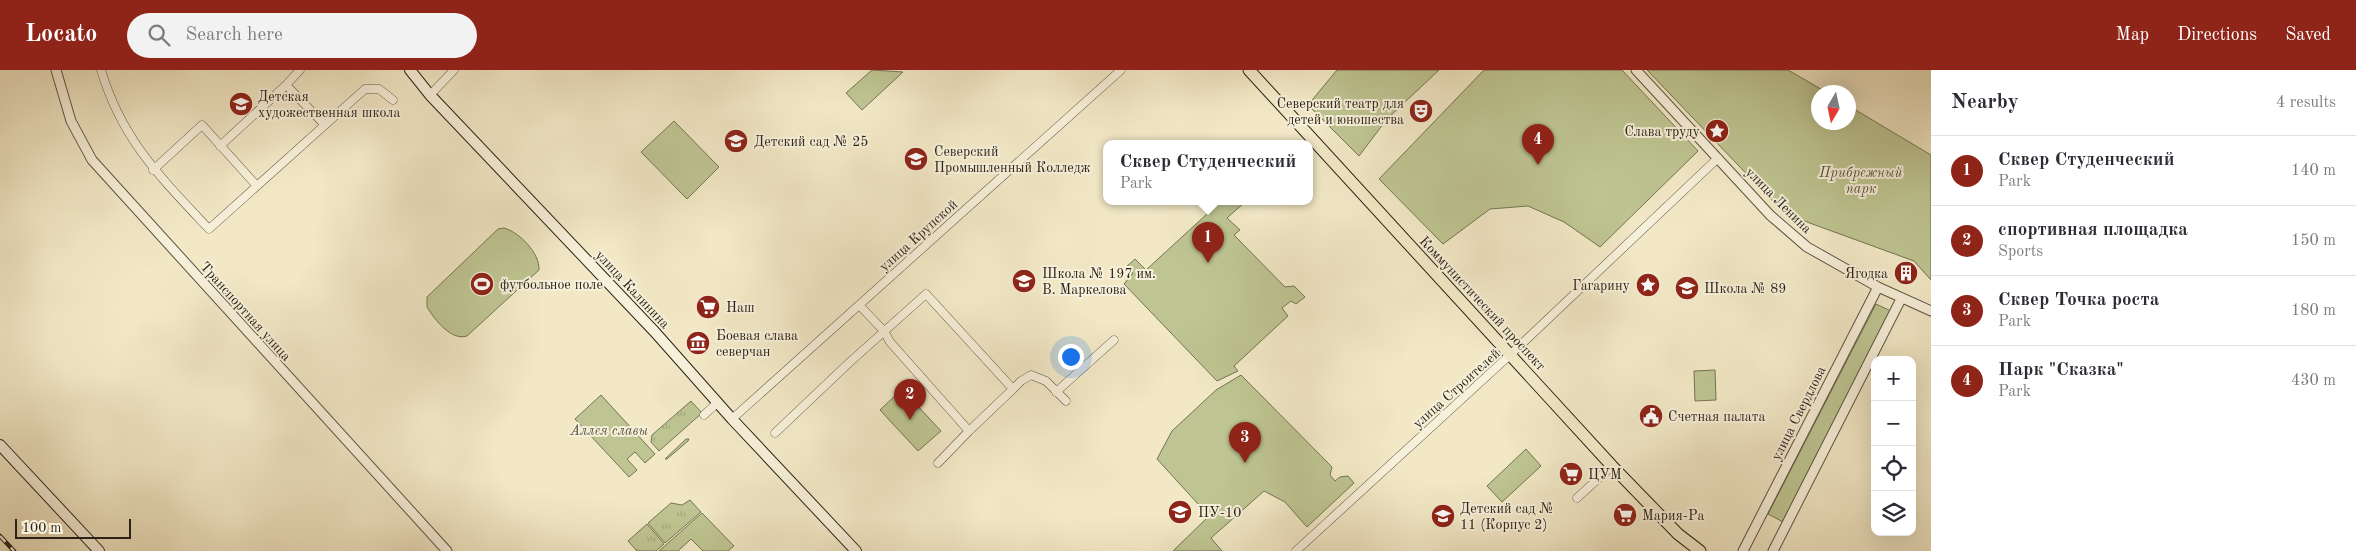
<!DOCTYPE html>
<meta charset="utf-8">
<style>
body{margin:0;font-family:"Old Standard TT",serif;background:#f2f2f3;color:#2b2b33}
.controls{position:absolute;right:15px;bottom:15px;display:grid;overflow:hidden;border-radius:10px;box-shadow:0 5px 20px #0002}
.controls button{width:45px;height:45px;display:grid;place-items:center;padding:0;border:0;border-bottom:1px solid #e1e1e2;background:#fff;color:#2b2b33;font:25px sans-serif}
.compass{position:absolute;left:1811px;top:15px;width:45px;height:45px;border-radius:50%;background:#fff;box-shadow:0 5px 20px #0002;rotate:189deg}
.scale{position:absolute;left:15px;bottom:12px;width:116px;box-sizing:border-box;padding-left:5px;border:2px solid #2a2217;border-top:0;font-size:14px;line-height:18px;white-space:nowrap;color:#2a2217;-webkit-text-stroke:4px #f7f0da;paint-order:stroke}
.you{position:absolute;left:1070px;top:286px;width:18px;height:18px;margin:-12px;border:4px solid #fff;border-radius:50%;background:#1a73e8;box-shadow:0 0 0 8px #1a73e833}
.badge{display:grid;place-items:center;width:32px;height:32px;border-radius:50%;background:#8f2418;color:#fff;font-size:16px;font-weight:700}
.pin{position:absolute;translate:-50% -41px;filter:drop-shadow(0 1px 2px #0008)}
.pin::after{content:'';position:absolute;top:26px;width:18px;height:15px;background:inherit;clip-path:polygon(0 0,100% 0,50% 100%)}
.popup{position:absolute;left:1103px;top:70px;width:210px;height:65px;box-sizing:border-box;display:grid;place-content:center;border-radius:10px;background:#fff;filter:drop-shadow(0 1px 4px #0005);font-size:16px;white-space:nowrap;color:#7c7c81}
.popup b{font-size:19px;color:#2b2b33}
.popup::after{content:'';position:absolute;left:50%;top:100%;margin-left:-10px;border:10px solid transparent;border-top-color:#fff}
.list{margin:0;padding:0;list-style:none}
h2{display:flex;justify-content:space-between;align-items:center;height:65px;margin:0;padding:0 20px;font-size:21px}
h2 small{font-size:16px;font-weight:400;color:#7c7c81}
.list li{display:grid;grid-template-columns:32px 1fr auto;gap:15px;align-items:center;box-sizing:border-box;height:70px;padding:0 20px;border-top:1px solid #e1e1e2}
.list b{display:block;font-size:19px;white-space:nowrap}
.list p{margin:0;font-size:16px;white-space:nowrap;color:#7c7c81}
.list em{font-size:16px;font-style:normal;color:#7c7c81}
.icon{flex:none;width:28px;height:28px;fill:none;stroke:currentColor;stroke-width:2;stroke-linecap:round;stroke-linejoin:round}
.map{position:relative;flex:none;width:1931px;height:481px;overflow:hidden}
header{display:flex;align-items:center;gap:30px;box-sizing:border-box;height:70px;padding:0 25px;background:#8f2418;color:#fff}
header strong{font-size:24px}
nav{display:flex;gap:28px;margin-inline-start:auto;font-size:18px}
.search{width:350px;height:45px;background:#f2f2f3;display:flex;align-items:center;gap:12px;box-sizing:border-box;padding:0 18px;border-radius:28px;color:#7c7c81;font-size:19px}
main{display:flex}
aside{flex:1;background:#fff}
.map>svg:first-child{display:block}
.grass{fill:url(#grass-tufts);stroke:#747454}
.park{fill:#bec592;stroke:#747454}
.lines{fill:none;stroke-linecap:round;stroke-linejoin:round}
.minor-casing{stroke:#5c5443;stroke-width:9}
.tertiary-casing{stroke:#5c5443;stroke-width:11}
.secondary-casing{stroke:#2a2217;stroke-width:12}
.primary-casing{stroke:#2a2217;stroke-width:13}
.minor{stroke:#f7f0da;stroke-width:8}
.tertiary{stroke:#f7f0da;stroke-width:9}
.secondary{stroke:#f7f0da;stroke-width:10}
.primary{stroke:#f2e8c6;stroke-width:11}
.rail-casing{stroke:#2a2217;stroke-width:4.5}
.rail{stroke:#f7f0da;stroke-width:2.5;stroke-dasharray:8;stroke-linecap:butt}
.labels{text-anchor:middle;stroke-width:4;stroke-linejoin:round;paint-order:stroke}
.poi-label{font-size:14px;fill:#2a2217;stroke:#f7f0da;text-anchor:start}
.park-label{font-size:14px;font-style:italic;fill:#56533c;stroke:#f7f0da}
.street-label{font-size:14px;fill:#2a2217;stroke:#f7f0da}
</style>
<header>
<strong>Locato</strong>
<div class="search"><svg class="icon" aria-label="search" viewBox="0 0 24 24"><circle cx="10" cy="10" r="6"/><path d="M15 15l6 6"/></svg>Search here</div>
<nav><a>Map</a><a>Directions</a><a>Saved</a></nav>
</header>
<main>
<div class="map">
<svg width="1931" height="481" viewBox="0 0 1931 481">
<defs>
<pattern id="grass-tufts" width="24" height="20" patternUnits="userSpaceOnUse" patternTransform="scale(1.25)"><rect width="24" height="20" fill="#bec592"/><path d="M3 7l-1-3M5 7V3M7 7l1-3M15 17l-1-3M17 17v-4M19 17l1-3" fill="none" stroke="#a3a97d"/></pattern>
</defs>
<rect width="100%" height="100%" fill="#f2e8c6"/>
<filter id="stains"><feTurbulence type="fractalNoise" baseFrequency=".004" numOctaves="4"/><feColorMatrix values="0 0 0 0 .2 0 0 0 0 .09 0 0 0 0 .02 0 0 0 .5 -.17"/></filter>
<radialGradient id="worn" r=".72"><stop offset=".6" stop-color="#630" stop-opacity="0"/><stop offset="1" stop-color="#630" stop-opacity=".3"/></radialGradient>
<!-- grass -->
<path class="grass" d="M691,331L702,343L659,381L651,372L652,365Z
M686,369H689L688,371L667,389H665Z
M690,430L701,442L665,473L648,453L671,433L682,435Z
M647,454L664,474L656,481H637L628,471Z"/>
<!-- park -->
<path class="park" d="M872,0L903,2L862,40L846,23Z
M1337,0H1439L1387,49L1359,86L1308,35Z
M1484,0H1622L1698,81L1600,177L1564,152L1528,136L1490,139L1443,174L1379,109Z
M1647,0H1788L1826,22H1818V52H1848L1849,36L1931,85V210L1914,191L1785,144Z
M674,51L719,97L687,129L641,82Z
M1220,132H1245L1227,148L1240,160L1234,165L1285,217L1294,216L1305,227L1296,234L1291,231L1282,238L1288,246L1234,296L1238,301L1217,311L1124,214L1133,203L1126,197L1135,189L1146,200Z
M504,158C519,162 540,183 539,200L467,266C451,271 435,250 427,237V227L498,159Z
M1876,234L1891,241L1783,452L1768,444Z
M1715,300L1716,330L1695,331L1694,301Z
M1241,305L1332,397L1330,405L1335,411L1340,407L1348,406L1354,413L1307,457L1285,432L1264,421L1211,468L1222,481H1173L1209,446L1157,389L1172,361L1216,320Z
M902,319L941,361L918,381L880,340Z
M601,325L655,384L645,393L635,382L627,389L637,400L629,407L575,349Z
M1526,379L1541,396L1502,432L1487,416Z
M702,443L734,476L728,481H703L691,469L678,481H659Z"/>
<g class="lines">
<!-- minor casing -->
<g class="minor-casing">
<path id="minor" d="M101,0C122,70 161,108 209,159L365,19H379L393,30
M300,0L286,15L325,55
M430,25L454,0
M220,76L286,15
M153,100L202,55L257,116
M859,235L884,261L890,272L969,361L938,393
M1013,319L1021,311L1031,305L1046,311L1066,331
M1056,322L1114,270
M704,345L717,333
M732,349L1121,0
M775,363L851,291L926,224L1013,319L969,361
M1577,428L1612,396
M1296,481L1511,284L1718,88"/>
</g>
<!-- tertiary casing -->
<g class="tertiary-casing">
<path id="tertiary" d="M56,0L71,51L92,90L447,481
M1636,0L1770,145L1807,177L1878,217L1931,241
M1743,481L1878,217
M1773,481L1901,229"/>
</g>
<!-- secondary casing -->
<g class="secondary-casing">
<path id="secondary" d="M410,0L430,25L654,261L732,349L856,481
M0,375L99,481"/>
</g>
<!-- primary casing -->
<g class="primary-casing">
<path id="primary" d="M1249,0L1612,396L1678,464L1700,481"/>
</g>
<!-- minor -->
<use href="#minor" class="minor"/>
<!-- tertiary -->
<use href="#tertiary" class="tertiary"/>
<!-- secondary -->
<use href="#secondary" class="secondary"/>
<!-- primary -->
<use href="#primary" class="primary"/>
<!-- rail casing -->
<g class="rail-casing">
<path id="rail" d="M0,466L14,481"/>
</g>
<!-- rail -->
<use href="#rail" class="rail"/>
</g>
<!-- icons -->
<defs>
<g id="school-disc" transform="scale(1.25)"><circle r="9.5" fill="#8f2418" stroke="#f7f0da"/><path d="M0-5L7-2L0 1L-7-2ZM-4 1L0 2.5L4 1V4Q0 6-4 4Z" fill="#fff"/></g>
<g id="theatre-disc" transform="scale(1.25)"><circle r="9.5" fill="#8f2418" stroke="#f7f0da"/><path d="M-5-5.5Q0-4 5-5.5V0Q5 5 0 6Q-5 5-5 0ZM-3.3-2.5H-1v1.5H-3.3ZM1-2.5H3.3v1.5H1ZM-2.8 1Q0 5.5 2.8 1Z" fill="#fff"/></g>
<g id="sight-disc" transform="scale(1.25)"><circle r="9.5" fill="#8f2418" stroke="#f7f0da"/><path d="M0-6L1.8-2.2L6-1.7L2.9 1.2L3.7 5.4L0 3.3L-3.7 5.4L-2.9 1.2L-6-1.7L-1.8-2.2Z" fill="#fff"/></g>
<g id="university-disc" transform="scale(1.25)"><circle r="9.5" fill="#8f2418" stroke="#f7f0da"/><path d="M0-5L7-2L0 1L-7-2ZM-4 1L0 2.5L4 1V4Q0 6-4 4Z" fill="#fff"/></g>
<g id="building-disc" transform="scale(1.25)"><circle r="9.5" fill="#8f2418" stroke="#f7f0da"/><path d="M-4-6H4V6H1V3H-1V6H-4ZM-2.5-4.3h1.7v1.8h-1.7ZM.8-4.3h1.7v1.8H.8ZM-2.5-1h1.7V.8h-1.7ZM.8-1h1.7V.8H.8Z" fill="#fff"/></g>
<g id="stadium-disc" transform="scale(1.25)"><circle r="9.5" fill="#8f2418" stroke="#f7f0da"/><path d="M0-5a6.5 5 0 1 0 0 10a6.5 5 0 1 0 0-10ZM-3.5-1.8h7v3.6h-7Z" fill="#fff"/></g>
<g id="supermarket-disc" transform="scale(1.25)"><circle r="9.5" fill="#8f2418" stroke="#f7f0da"/><path d="M-6-5.5h2.5l.6 2H6L4.5 2H-2.5L-4.4-4H-6ZM-1.5 3.2a1.3 1.3 0 1 0 .1 0ZM3 3.2a1.3 1.3 0 1 0 .1 0Z" fill="#fff"/></g>
<g id="museum-disc" transform="scale(1.25)"><circle r="9.5" fill="#8f2418" stroke="#f7f0da"/><path d="M0-6L6-3V-2H-6V-3ZM-5-1h2V3h-2ZM-1-1h2V3h-2ZM3-1h2V3H3ZM-6 4H6V6H-6Z" fill="#fff"/></g>
<g id="civic-disc" transform="scale(1.25)"><circle r="9.5" fill="#8f2418" stroke="#f7f0da"/><path d="M-.6-6.5H3V-4.5H.6V-3L4-1V1h2V6H-6V1h2V-1L-.6-3ZM-1.2 2.5V6h2.4V2.5Z" fill="#fff"/></g>
</defs>
<g fill-rule="evenodd">
<use href="#school-disc" x="241" y="34"/>
<use href="#theatre-disc" x="1421" y="41"/>
<use href="#sight-disc" x="1717" y="61"/>
<use href="#school-disc" x="736" y="71"/>
<use href="#university-disc" x="916" y="89"/>
<use href="#building-disc" x="1906" y="203"/>
<use href="#school-disc" x="1024" y="211"/>
<use href="#stadium-disc" x="482" y="214"/>
<use href="#sight-disc" x="1648" y="215"/>
<use href="#school-disc" x="1687" y="218"/>
<use href="#supermarket-disc" x="708" y="237"/>
<use href="#museum-disc" x="698" y="273"/>
<use href="#civic-disc" x="1651" y="346"/>
<use href="#supermarket-disc" x="1571" y="404"/>
<use href="#university-disc" x="1180" y="442"/>
<use href="#supermarket-disc" x="1625" y="445"/>
<use href="#school-disc" x="1443" y="446"/>
</g>
<g class="labels">
<!-- poi labels -->
<g class="poi-label">
<text x="258" y="31">Детская<tspan x="258" dy="16">художественная школа</tspan></text>
<text x="1404" y="38" text-anchor="end">Северский театр для<tspan x="1404" dy="16">детей и юношества</tspan></text>
<text x="1700" y="66" text-anchor="end">Слава труду</text>
<text x="754" y="76">Детский сад № 25</text>
<text x="934" y="86">Северский<tspan x="934" dy="16">Промышленный Колледж</tspan></text>
<text x="1042" y="208">Школа № 197 им.<tspan x="1042" dy="16">В. Маркелова</tspan></text>
<text x="1888" y="208" text-anchor="end">Ягодка</text>
<text x="500" y="219">футбольное поле</text>
<text x="1630" y="220" text-anchor="end">Гагарину</text>
<text x="1704" y="223">Школа № 89</text>
<text x="726" y="242">Наш</text>
<text x="716" y="270">Боевая слава<tspan x="716" dy="16">северчан</tspan></text>
<text x="1668" y="351">Счетная палата</text>
<text x="1588" y="409">ЦУМ</text>
<text x="1460" y="443">Детский сад №<tspan x="1460" dy="16">11 (Корпус 2)</tspan></text>
<text x="1198" y="447">ПУ-10</text>
<text x="1642" y="450">Мария-Ра</text>
</g>
<!-- park labels -->
<g class="park-label">
<text x="1861" y="107">Прибрежный<tspan x="1861" dy="16">парк</tspan></text>
<text x="609" y="365">Аллея славы</text>
</g>
<!-- street labels -->
<g class="street-label">
<text transform="translate(1779 130) rotate(45)" y="5">улица Ленина</text>
<text transform="translate(918 165) rotate(-42)" y="5">улица Крупской</text>
<text transform="translate(633 219) rotate(47)" y="5">улица Калинина</text>
<text transform="translate(1483 233) rotate(47)" y="5">Коммунистический проспект</text>
<text transform="translate(246 241) rotate(48)" y="5">Транспортная улица</text>
<text transform="translate(1456 318) rotate(-42)" y="5">улица Строителей</text>
<text transform="translate(1798 343) rotate(-63)" y="5">улица Свердлова</text>
</g>
</g>
<rect width="100%" height="100%" filter="url(#stains)"/>
<rect width="100%" height="100%" fill="url(#worn)"/>
</svg>
<div class="controls">
<button>+</button>
<button>−</button>
<button><svg class="icon" aria-label="locate" viewBox="0 0 24 24"><circle cx="12" cy="12" r="6"/><path d="M12 2v4M12 18v4M2 12h4M18 12h4"/></svg></button>
<button><svg class="icon" aria-label="layers" viewBox="0 0 24 24"><path d="M12 4l9 5-9 5-9-5zM3 14l9 5 9-5"/></svg></button>
</div>
<svg class="compass" viewBox="-18 -18 36 36"><path d="M0-13l5 13h-10z" fill="#e53935"/><path d="M0 13l5-13h-10z" fill="#7c7c81"/></svg>
<div class="scale">100 m</div>
<div class="you"></div>
<div class="pin badge" style="left:1208px;top:193px">1</div>
<div class="popup"><b>Сквер Студенческий</b>Park</div>
<div class="pin badge" style="left:910px;top:350px">2</div>
<div class="pin badge" style="left:1245px;top:393px">3</div>
<div class="pin badge" style="left:1538px;top:95px">4</div>
</div>
<aside>
<h2>Nearby<small>4 results</small></h2>
<ul class="list">
<li><span class="badge">1</span><div><b>Сквер Студенческий</b><p>Park</p></div><em>140 m</em></li>
<li><span class="badge">2</span><div><b>спортивная площадка</b><p>Sports</p></div><em>150 m</em></li>
<li><span class="badge">3</span><div><b>Сквер Точка роста</b><p>Park</p></div><em>180 m</em></li>
<li><span class="badge">4</span><div><b>Парк &quot;Сказка&quot;</b><p>Park</p></div><em>430 m</em></li>
</ul>
</aside>
</main>
